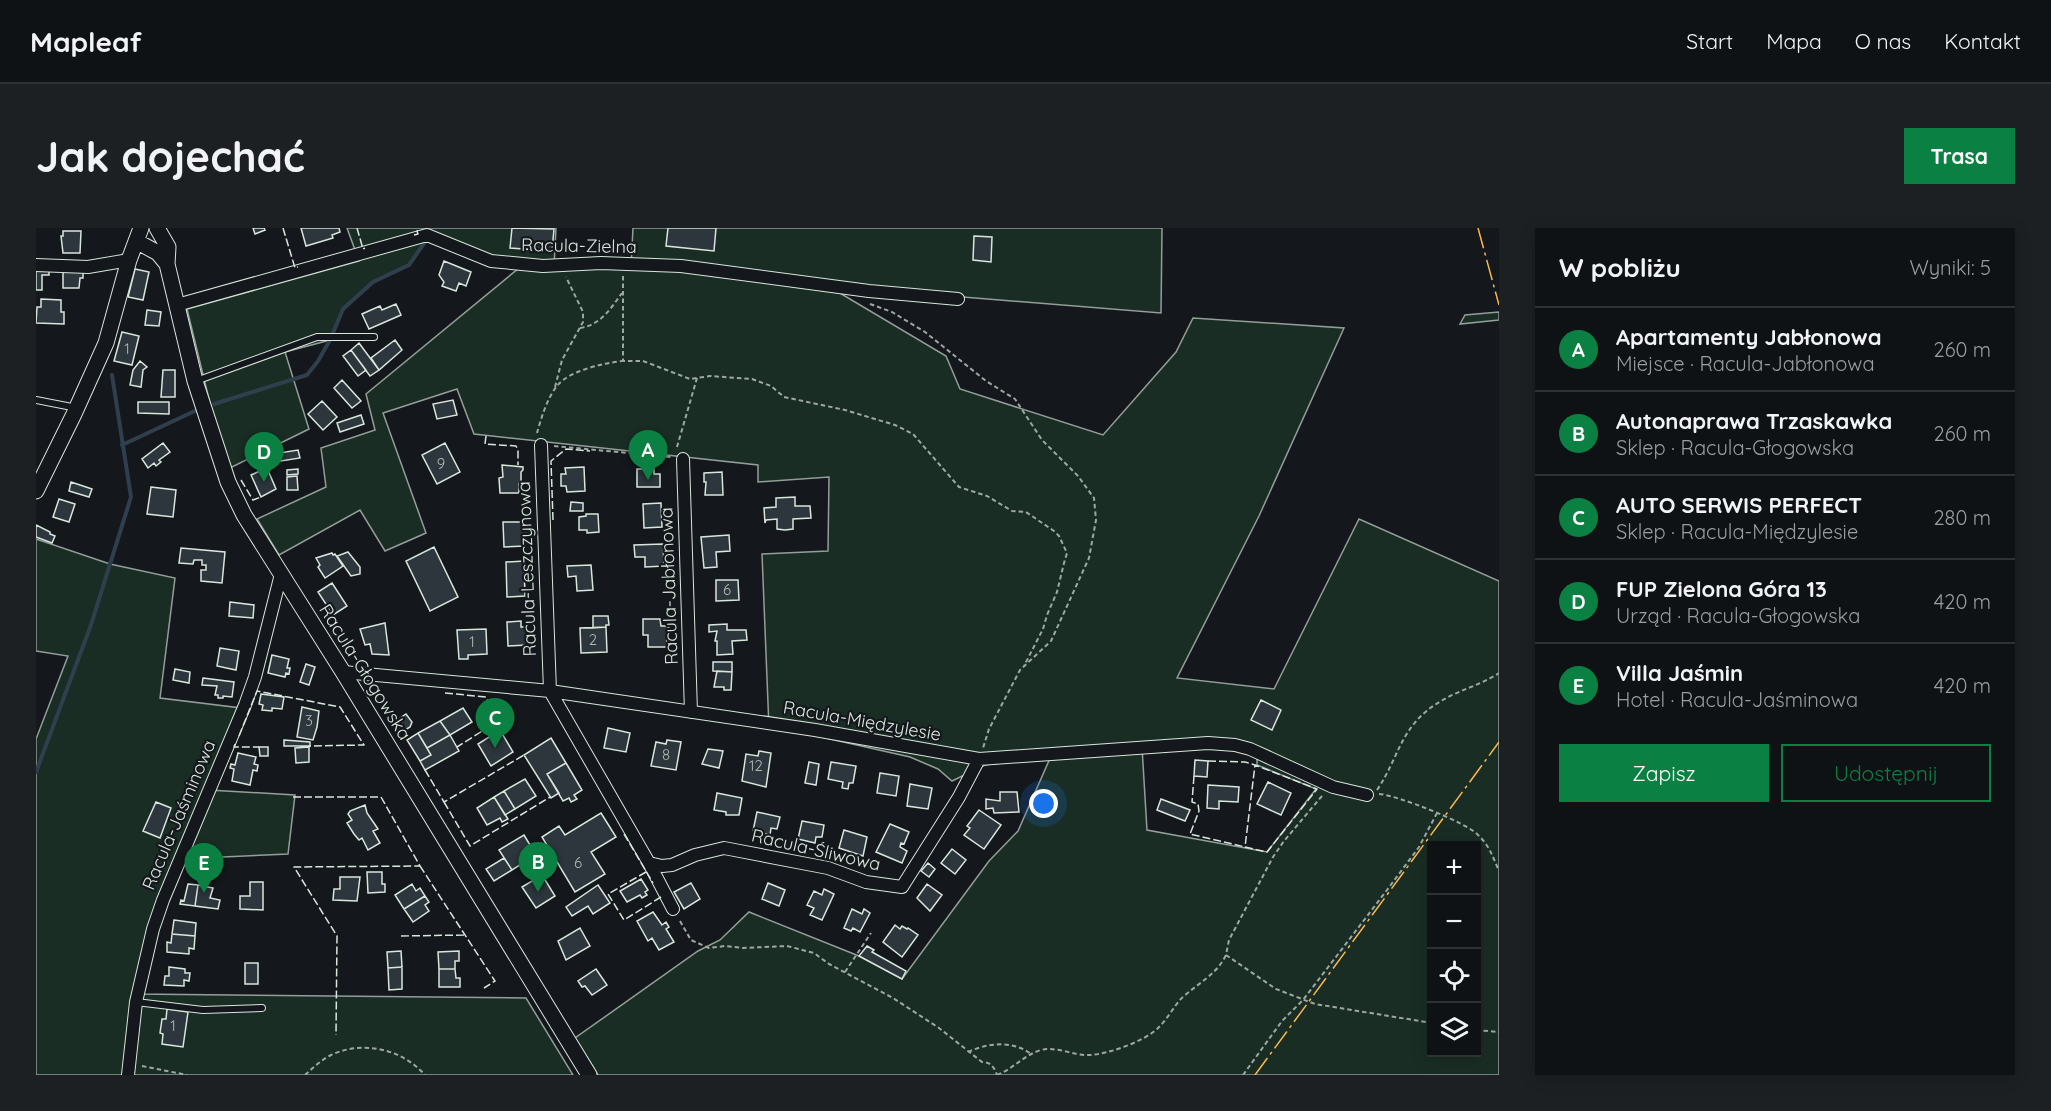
<!DOCTYPE html>
<html lang="pl">
<meta charset="utf-8">
<style>
body{margin:0;font-family:Quicksand,sans-serif;background:#1d2022;color:#f1f3f6}
.controls{position:absolute;right:18px;bottom:18px;display:grid;overflow:hidden;border-radius:0px;box-shadow:0 3px 15px #0003}
.controls button{width:54px;height:54px;display:grid;place-items:center;padding:0;border:0;border-bottom:2px solid #2f3234;background:#0f1215;color:#f1f3f6;font:30px sans-serif}
.you{position:absolute;left:1008px;top:576px;width:21px;height:21px;margin:-15px;border:4px solid #fff;border-radius:50%;background:#1a73e8;box-shadow:0 0 0 9px #1a73e833}
.badge{display:grid;place-items:center;width:39px;height:39px;border-radius:50%;background:#0b8043;color:#fff;font-size:20px;font-weight:700}
.pin{position:absolute;translate:-50% -50px;filter:drop-shadow(0 2px 3px #0008)}
.pin::after{content:'';position:absolute;top:32px;width:21px;height:18px;background:inherit;clip-path:polygon(0 0,100% 0,50% 100%)}
.list{margin:0;padding:0;list-style:none}
h2{display:flex;justify-content:space-between;align-items:center;height:78px;margin:0;padding:0 24px;font-size:26px}
h2 small{font-size:20px;font-weight:400;color:#9b9ea0}
.list li{display:grid;grid-template-columns:39px 1fr auto;gap:18px;align-items:center;box-sizing:border-box;height:84px;padding:0 24px;border-top:2px solid #2f3234}
.list b{display:block;font-size:22px;white-space:nowrap}
.list p{margin:0;font-size:20px;white-space:nowrap;color:#9b9ea0}
.list em{font-size:20px;font-style:normal;color:#9b9ea0}
.actions{display:flex;gap:12px;padding:18px 24px}
.actions a{flex:1;padding:14px 0;border:2px solid #0b8043;border-radius:0px;text-align:center;font-size:21px;color:#0b8043}
.actions .main{background:#0b8043;color:#fff}
.icon{flex:none;width:33px;height:33px;fill:none;stroke:currentColor;stroke-width:2;stroke-linecap:round;stroke-linejoin:round}
.map{position:relative;flex:none;width:1463px;height:847px;overflow:hidden;border-radius:0px}
header{display:flex;align-items:center;gap:36px;box-sizing:border-box;height:84px;padding:0 30px;background:#0f1215;border-bottom:2px solid #2f3234}
header strong{font-size:28px}
nav{display:flex;gap:33px;margin-inline-start:auto;font-size:21px}
.intro{display:flex;align-items:center;justify-content:space-between;box-sizing:border-box;height:144px;padding:0 36px}
h1{margin:0;font-size:42px}
.button{padding:15px 27px;border-radius:0px;background:#0b8043;color:#fff;font-size:21px;font-weight:700}
main{display:flex;gap:36px;padding:0 36px}
aside{flex:1;background:#0f1215;border-radius:0px;box-shadow:0 3px 15px #0003}
.map>svg:first-child{display:block}
.green{fill:#1a2d24;stroke:#939e99;stroke-width:1.5;fill-rule:evenodd}
.lines{fill:none;stroke-linecap:round;stroke-linejoin:round}
.stream{stroke:#2f3f4d;stroke-width:4}
.building{fill:#2c363c;stroke:#d8e6dc;stroke-width:1.5}
.service-casing{stroke:#d8e6dc;stroke-width:8}
.minor-casing{stroke:#d8e6dc;stroke-width:14}
.tertiary-casing{stroke:#d8e6dc;stroke-width:17}
.path{stroke:#9da8a2;stroke-width:2;stroke-dasharray:4.5 3;stroke-linecap:butt}
.service{stroke:#14181c;stroke-width:6}
.minor{stroke:#14181c;stroke-width:12}
.tertiary{stroke:#14181c;stroke-width:15}
.fence{stroke:#d8e6dc;stroke-width:1.5;stroke-dasharray:8 3;stroke-linecap:butt}
.power{stroke:#ffb74d;stroke-width:1.5;stroke-dasharray:21 4.5 3 4.5;stroke-linecap:butt}
.labels{text-anchor:middle;stroke-width:4.5;stroke-linejoin:round;paint-order:stroke}
.number-label{font-size:15px;fill:#adbab4}
.street-label{font-size:18px;fill:#d8e6dc;stroke:#14181c}
</style>
<header>
<strong>Mapleaf</strong>
<nav><a>Start</a><a>Mapa</a><a>O nas</a><a>Kontakt</a></nav>
</header>
<div class="intro"><h1>Jak dojechać</h1><a class="button">Trasa</a></div>
<main>
<div class="map">
<svg width="1463" height="847" viewBox="0 0 1463 847">
<rect width="100%" height="100%" fill="#14181c"/>
<!-- green -->
<path class="green" d="M311,0H520L518,39H595L597,0H1126L1125,85L792,58L910,128L924,161L1067,207L1140,124L1157,90L1308,100L1223,288L1141,450L1238,461L1323,291L1463,353V847H562L539,810L662,723L684,712L713,684L823,728L866,751L953,633L982,603L1015,528L949,537L916,553L902,541L874,529L772,506L733,500L726,326L792,323L793,249L722,254V237L438,206L421,161L347,185L390,305L349,323L324,282L243,327L221,291L290,259L285,220L339,202L330,166L483,40L393,9L373,37L337,54L307,80L294,112L249,124L273,201L194,240L180,200L151,81L323,33ZM1195,517L1221,528V537L1280,561L1231,624L1111,602L1106,519ZM1396,618H1440V824H1396Z
M1463,84V92L1424,96L1429,87Z
M0,311L74,336L139,350L124,470L205,480L173,562L259,567L252,626L142,631L99,766L490,770L537,847H0V511L32,428L0,423Z"/>
<g class="lines">
<!-- stream -->
<path class="stream" d="M178,176L271,147L282,133L294,112L307,81L337,54L373,37L391,11
M86,217L161,182
M0,544L55,397L95,269L76,147"/>
</g>
<!-- building -->
<path class="building" d="M217,0H228L229,2L219,6Z
M265,0H303L304,4L296,7L297,10L270,18Z
M476,0L518,1L516,23L474,20Z
M632,0H680L678,23L630,18Z
M27,3H45L44,25H27L25,8H27Z
M938,8L956,9L955,34L937,32Z
M408,33L435,44L430,58L423,55L420,63L406,58L408,54L403,47Z
M0,40L13,41V47H6V62H0Z
M27,41L47,42V50H44L43,60H27Z
M99,41L113,44L107,72L92,69Z
M5,71L25,72V84H28V96L0,95L1,79H5Z
M360,76L365,87L333,101L326,86L344,78L346,82Z
M111,82L125,84L123,98L109,97Z
M86,104L103,108L96,137L78,133Z
M359,112L366,122L343,142L335,130Z
M323,115L343,142L334,148L315,122Z
M315,122L330,142L322,148L307,128Z
M104,133L111,139L107,142L105,159L94,157L97,142Z
M127,142H139V169H125Z
M306,152L325,173L316,180L298,160Z
M417,172L421,187L401,191L397,176Z
M286,173L301,189L287,202L272,186Z
M102,174H133V186L102,185Z
M325,187L328,196L304,204L301,195Z
M127,215L134,224L123,232L125,234L120,238L118,235L112,240L106,231Z
M409,215L424,244L401,256L386,227Z
M262,222L264,230L245,233L243,225Z
M466,237L487,239V242L485,244V254L483,255V265H464L463,250L467,249Z
M548,239L549,263L531,264L530,258H525V246H530L529,240Z
M231,240L240,261L225,269L215,247Z
M262,241V246L251,247V242Z
M601,241H618V246H624V259H601Z
M686,244L687,267H669L670,254H668V245Z
M261,248L262,262H251V249Z
M35,254L56,261L53,269L33,263Z
M115,259L140,262L137,289L111,286Z
M759,269V278H774L775,290L757,291V301L749,302L741,301V291L730,292L729,295L728,280L740,279V270Z
M23,271L39,276L33,294L17,289Z
M535,274L547,275V283H534Z
M625,275L626,299L608,300L607,276Z
M550,286H562L563,304L551,305V302H543V289L550,288Z
M467,294H487V300H495L496,306L487,307L488,318L468,319Z
M0,297L14,304V306L19,308L16,315L0,309Z
M693,307L694,323L680,324L681,339L668,340L665,309Z
M627,316L628,338L609,339V329H599L598,317Z
M398,319L422,369L394,383L370,333Z
M145,320L189,324L186,355L165,353V342H170V337H166V332H158L157,336L143,335Z
M312,324L324,339V346L315,348L301,328Z
M296,325L297,327L299,326L307,338L289,350L282,339L284,337L280,330Z
M488,333L489,368L471,369L470,334Z
M555,337L557,362L541,363L540,348L532,349L531,338Z
M680,352H702L703,372L680,373Z
M296,355L311,378L297,387L282,364Z
M194,374L218,377L217,390L193,388Z
M557,388H572L573,397H570V399L557,400Z
M607,391H624L625,398H631L634,401V406L631,408V419H612V407H607Z
M485,393V399H491V417L472,418L471,394Z
M349,395L353,427L336,426L334,416L329,417L324,401Z
M691,396V402H710L711,412L696,413L697,426L681,427V413H679L681,403L673,404V397Z
M570,399L571,424L545,425L544,400Z
M450,401L451,426L432,427V431H423L421,402Z
M184,420L203,423L200,442L181,438Z
M236,427L253,431L251,440H254L253,446L250,445L249,449L232,445Z
M677,434H696V444L677,443Z
M270,436L279,439L273,457L264,454Z
M139,441L154,444L153,455L137,452Z
M681,443L696,444L695,462H688V459H678Z
M167,450L198,454L196,469L187,468V470H182V467H179L181,458L166,457Z
M225,466L248,469L246,481L236,480V483L226,482L227,477L223,476Z
M1225,472L1245,482L1236,502L1215,492Z
M266,479L283,483L281,499L277,512L261,509Z
M427,480L436,494L414,507L404,493Z
M370,486L376,494L374,499L366,504L360,493Z
M404,493L414,507L391,520L382,505Z
M572,500L594,505L590,524L568,520Z
M464,502L477,524L455,538L442,516Z
M382,505L395,527L384,533L371,512Z
M414,507L423,523L389,542L384,533L395,527L391,520Z
M515,510L530,535L511,546L523,565L515,570L488,527Z
M248,512L274,514V518H248Z
M631,512L645,514L640,542L615,538L620,514L630,516Z
M223,519H232V528H224Z
M273,519V534L260,535L259,520Z
M672,521L687,523L683,540L666,536Z
M723,523L735,525L730,559L706,553L710,526L722,528Z
M202,525L220,529L218,536L222,537L221,543L217,542L214,557L196,553L198,541L194,540L195,536L199,537Z
M1159,532L1172,533L1171,549L1158,548Z
M773,534L783,536L780,557L769,555Z
M795,534L820,538L817,555H813L812,561L806,560L807,554L792,551Z
M530,535L546,562L538,567L541,571L535,574L533,570L527,573L511,546Z
M844,545L863,548L860,568L841,565Z
M489,551L500,568L479,581L468,563Z
M1232,554L1255,565L1245,587L1221,576Z
M874,556L896,560L892,581L871,578Z
M1172,557L1203,559L1202,574L1183,573V581L1171,580Z
M468,563L479,581L469,587L458,569Z
M964,564H981L983,584L958,585L957,580L950,581V571L964,573Z
M681,565L706,570L703,587H690V584L678,582Z
M458,569L472,591L466,594L464,590L451,597L441,580Z
M1125,571L1154,582L1149,593L1121,582Z
M120,574L135,580L124,610L107,603Z
M329,577L331,585L342,601L337,603L344,615L332,622L326,610L323,612L318,606L311,595L316,592L312,586L314,583Z
M943,582L965,597L948,621L928,607L934,600L931,598Z
M721,584L744,589L741,601L735,600L734,607L717,603Z
M565,585L580,609L555,624L569,646L539,664L506,609L523,598L529,607Z
M766,593L788,597L786,609H780L779,615L762,611Z
M854,596L873,604L868,616L865,615L864,619L871,623L866,635L840,624Z
M808,602L831,609L827,628L803,620Z
M488,607L500,627L476,642L463,622Z
M916,621L930,632L919,646L905,635Z
M468,630L476,642L458,653L450,641Z
M892,635L899,641L893,649L885,643Z
M331,644H346V656H349V664L332,665Z
M506,647L519,668L500,680L486,659Z
M304,649H324L321,673L297,672L298,661H304Z
M605,651L612,662L609,664L611,667L606,670L604,667L591,674L584,663Z
M214,654H227V682L204,681V668H214Z
M655,655L664,671L648,681L638,664Z
M732,655L749,662L743,678L726,671Z
M152,656L162,657L159,678L144,676L145,672L148,673Z
M376,656L380,663L384,660L389,668L368,681L359,667Z
M891,656L906,667L894,683L881,670Z
M162,657L177,660L174,670L184,672L182,681L159,678Z
M562,657L574,675L557,686L552,678L536,688L530,679Z
M788,661L798,666L786,692L774,687L778,680L771,677L778,663L786,667Z
M389,668L393,674L389,677L393,683L377,694L368,681Z
M816,681L826,686L828,681L834,685L824,704L817,700L815,703L808,700Z
M617,684L626,697L630,694L633,699L630,701L638,714L623,722L616,710L612,713L601,693Z
M138,692L160,695L159,708L136,706Z
M859,697L864,701L866,698L871,701L872,700L882,707L866,729L847,714Z
M544,700L554,718L530,732L522,713Z
M136,706L159,708L158,721L153,720V726L131,724V714L135,715Z
M831,718L838,722L836,724L870,743L866,751L823,728Z
M365,723L366,739L352,740L351,724Z
M423,723V733H419V741H403L402,724Z
M209,735H222V756H209Z
M133,739L149,741V745H154L153,753L148,752V758L128,757L129,748H133Z
M366,739V761L353,762L352,740Z
M403,741H419L420,750H424V759H403Z
M560,741L571,757L556,767L549,758L546,759L542,753Z
M131,781L152,784L147,819L126,816L127,806L124,805L126,791H130Z"/>
<g class="lines">
<!-- service casing -->
<g class="service-casing">
<path id="service" d="M160,153L281,109H338
M0,172L41,180
M100,774L167,782L226,780"/>
</g>
<!-- minor casing -->
<g class="minor-casing">
<path id="minor" d="M0,37L52,39L93,32
M141,77L391,7L455,33L507,38L565,35L645,38L833,63L922,71
M505,217L514,463L613,635L637,681
M647,231L655,484
M307,444L514,463L779,502L943,531L1172,515L1199,517L1214,521L1297,559L1331,567
M613,635L626,638L636,637L659,627L688,620L792,640L830,654L866,659L923,569L943,531
M92,847L100,774L117,701L127,672L209,477L219,449L245,346"/>
</g>
<!-- tertiary casing -->
<g class="tertiary-casing">
<path id="tertiary" d="M121,0L132,19L131,36L159,153L192,254L208,287L307,444L553,847
M100,13L122,25L131,36
M0,263L38,186L70,115L93,32L105,0"/>
</g>
<!-- path -->
<path class="path" d="M587,48V133H607L654,151L674,148L716,151L735,158L748,169L809,182L859,197L877,206L923,259L951,268L976,283L990,284L1018,303L1023,308L1031,325L1028,335L1021,364L1011,387L1007,401L988,438
M834,76L856,84L889,104L950,153L979,171L1006,212L1042,248L1058,270L1060,292L1053,330L1015,413L984,442L953,501L947,520
M544,100C565,97 575,80 586,65
M519,159L526,132L547,94V84L530,49
M501,205C505,191 511,170 521,158C532,143 568,135 586,133
M518,218L635,229
M641,219L661,150
M1341,562C1364,528 1364,497 1405,473C1423,462 1445,457 1463,445
M1343,566C1360,567 1430,594 1442,607C1453,617 1457,629 1463,643
M1286,568L1248,613L1237,629L1193,712L1190,727L1240,761L1279,776L1396,795
M644,693L655,712L673,720L689,718L707,720L751,718L778,725L793,736L857,770L903,800L946,834C955,834 958,839 961,847
M809,744L835,705
M1440,802L1463,804
M932,824C951,815 977,812 995,826
M106,838L151,847
M269,847C277,840 285,832 295,827C327,812 366,821 389,847
M961,847C977,841 988,827 1005,822C1021,818 1038,828 1054,827C1073,826 1109,813 1122,800C1132,791 1138,777 1148,768C1164,754 1181,746 1190,727
M1207,847L1246,793L1267,772L1351,662L1383,619L1401,585"/>
<!-- service -->
<use href="#service" class="service"/>
<!-- minor -->
<use href="#minor" class="minor"/>
<!-- tertiary -->
<use href="#tertiary" class="tertiary"/>
<!-- fence -->
<path class="fence" d="M247,0L259,40L262,39
M321,0L327,21L329,20
M378,7L382,6L380,0
M450,208L449,216L480,218L482,222V237
M205,252L217,272L225,269
M517,292L515,233L530,221L554,223
M409,465L450,469L459,488L467,487V490L421,519
M203,508L221,463L304,479L328,517L272,518
M199,516L198,519H223
M1172,533L1209,534L1219,537L1281,561L1231,624L1209,619L1219,537
M389,542L408,574L488,527
M1158,548L1156,574L1162,576L1163,583L1154,606L1209,619
M257,569H345L384,638L258,639L301,708L300,807
M408,574L434,618L514,569
M588,606L617,655
M384,638L459,753L448,760
M610,644L572,666L588,692L625,669
M365,708L429,707"/>
<!-- power -->
<path class="power" d="M1442,0L1463,77
M1219,847L1463,514"/>
</g>
<g class="labels">
<!-- number labels -->
<g class="number-label">
<text x="91" y="126">1</text>
<text x="405" y="241">9</text>
<text x="691" y="367">6</text>
<text x="557" y="417">2</text>
<text x="436" y="419">1</text>
<text x="273" y="498">3</text>
<text x="630" y="532">8</text>
<text x="720" y="543">12</text>
<text x="542" y="640">6</text>
<text x="137" y="803">1</text>
</g>
<!-- street labels -->
<g class="street-label">
<text transform="translate(543 18) rotate(1)" y="6">Racula-Zielna</text>
<text transform="translate(491 341) rotate(-92)" y="6">Racula-Leszczynowa</text>
<text transform="translate(633 358) rotate(-92)" y="6">Racula-Jabłonowa</text>
<text transform="translate(329 444) rotate(58)" y="6">Racula-Głogowska</text>
<text transform="translate(826 493) rotate(10)" y="6">Racula-Międzylesie</text>
<text transform="translate(143 587) rotate(-67)" y="6">Racula-Jaśminowa</text>
<text transform="translate(780 622) rotate(13)" y="6">Racula-Śliwowa</text>
</g>
</g>
</svg>
<div class="controls">
<button>+</button>
<button>−</button>
<button><svg class="icon" aria-label="locate" viewBox="0 0 24 24"><circle cx="12" cy="12" r="6"/><path d="M12 2v4M12 18v4M2 12h4M18 12h4"/></svg></button>
<button><svg class="icon" aria-label="layers" viewBox="0 0 24 24"><path d="M12 4l9 5-9 5-9-5zM3 14l9 5 9-5"/></svg></button>
</div>
<div class="you"></div>
<div class="pin badge" style="left:612px;top:252px">A</div>
<div class="pin badge" style="left:502px;top:664px">B</div>
<div class="pin badge" style="left:459px;top:520px">C</div>
<div class="pin badge" style="left:228px;top:254px">D</div>
<div class="pin badge" style="left:168px;top:665px">E</div>
</div>
<aside>
<h2>W pobliżu<small>Wyniki: 5</small></h2>
<ul class="list">
<li><span class="badge">A</span><div><b>Apartamenty Jabłonowa</b><p>Miejsce · Racula-Jabłonowa</p></div><em>260 m</em></li>
<li><span class="badge">B</span><div><b>Autonaprawa Trzaskawka</b><p>Sklep · Racula-Głogowska</p></div><em>260 m</em></li>
<li><span class="badge">C</span><div><b>AUTO SERWIS PERFECT</b><p>Sklep · Racula-Międzylesie</p></div><em>280 m</em></li>
<li><span class="badge">D</span><div><b>FUP Zielona Góra 13</b><p>Urząd · Racula-Głogowska</p></div><em>420 m</em></li>
<li><span class="badge">E</span><div><b>Villa Jaśmin</b><p>Hotel · Racula-Jaśminowa</p></div><em>420 m</em></li>
</ul>
<div class="actions"><a class="main">Zapisz</a><a>Udostępnij</a></div>
</aside>
</main>
